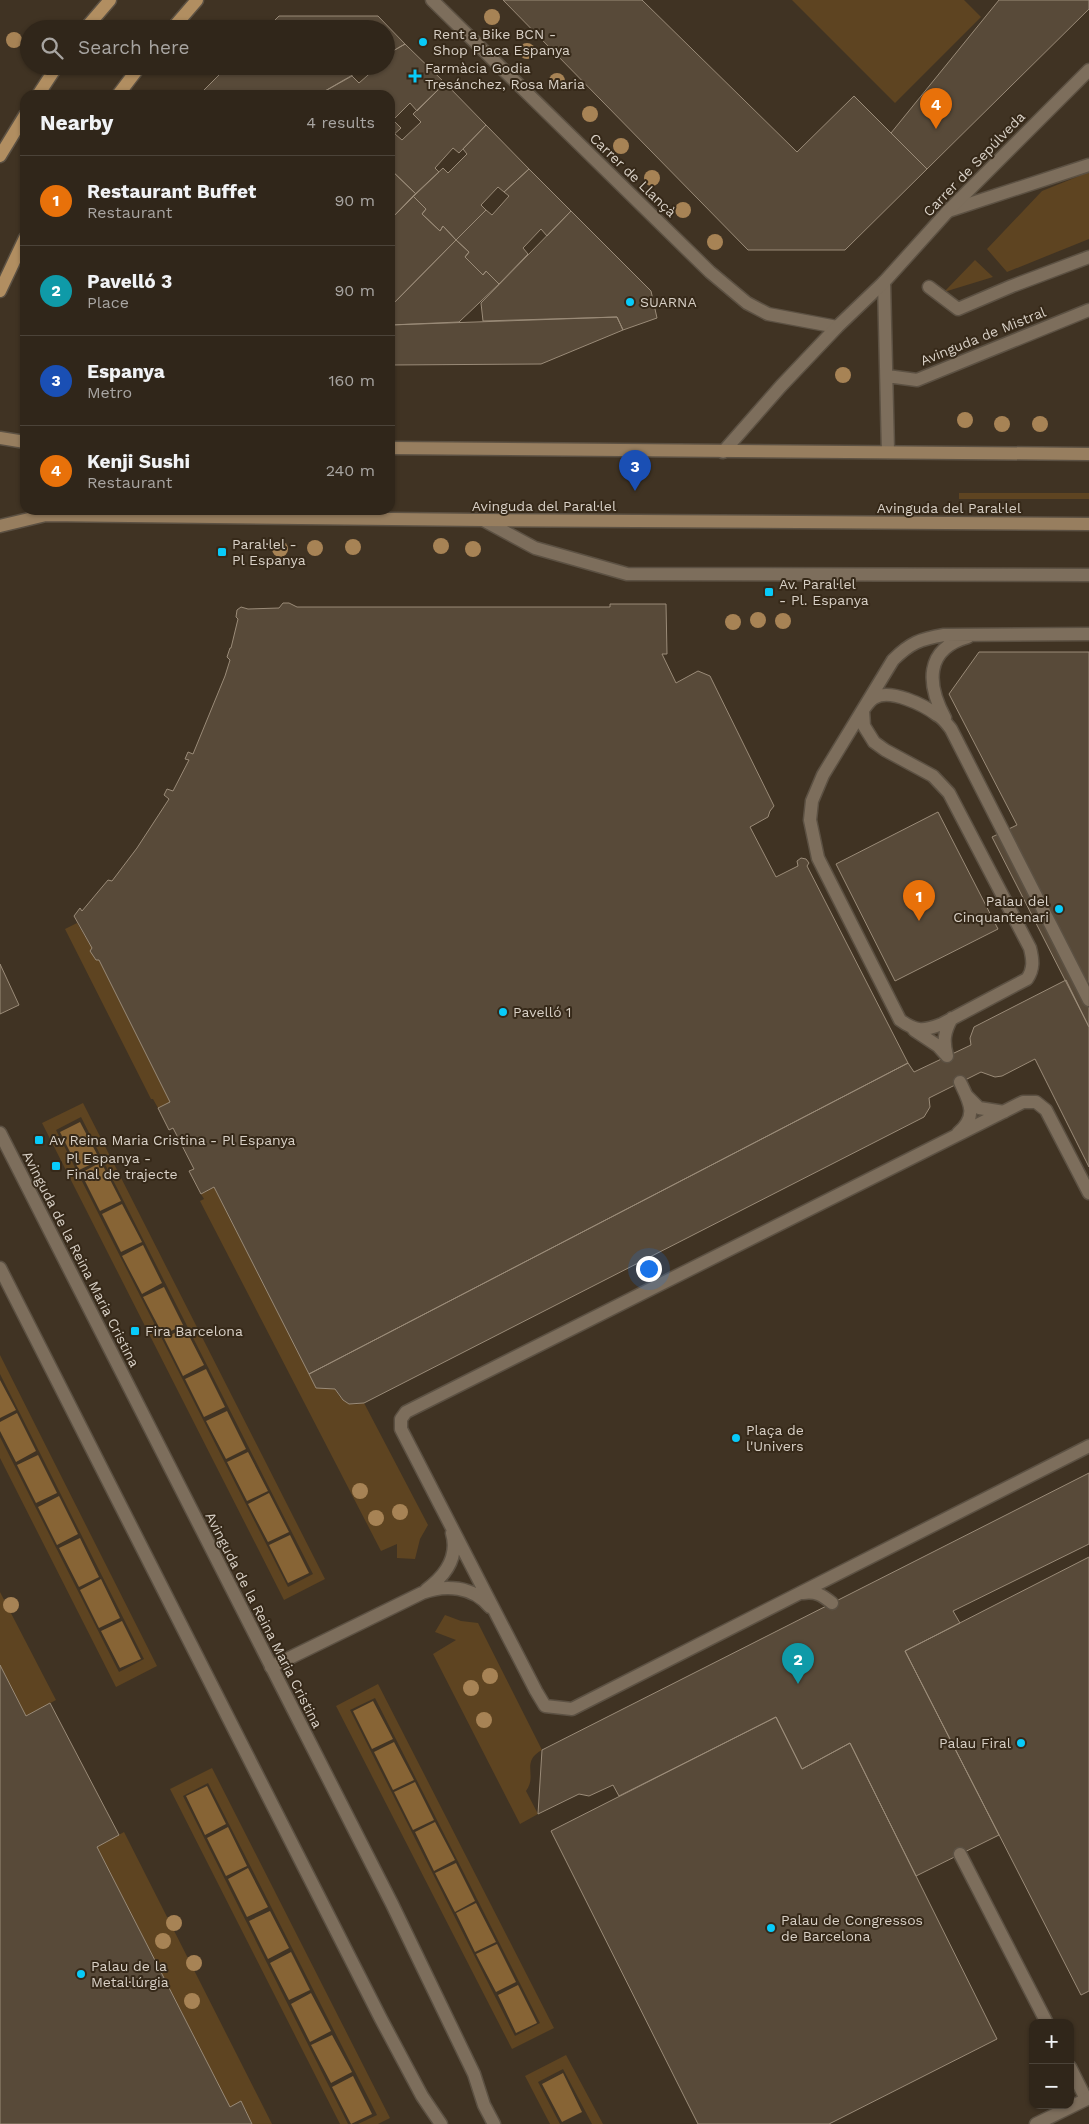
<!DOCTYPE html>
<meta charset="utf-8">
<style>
body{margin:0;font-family:"Work Sans",sans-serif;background:#382e23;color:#f1f3f6}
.controls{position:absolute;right:15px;bottom:15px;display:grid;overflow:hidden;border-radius:10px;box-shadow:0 1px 4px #0004}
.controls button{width:45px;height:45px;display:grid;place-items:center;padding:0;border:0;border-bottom:1px solid #4b4339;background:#30261a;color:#f1f3f6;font:25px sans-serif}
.you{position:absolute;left:648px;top:1268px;width:18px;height:18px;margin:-12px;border:4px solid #fff;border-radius:50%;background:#1a73e8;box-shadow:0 0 0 8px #1a73e833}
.badge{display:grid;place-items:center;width:32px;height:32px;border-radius:50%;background:#08cbfa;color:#fff;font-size:16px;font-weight:700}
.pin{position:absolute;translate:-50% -41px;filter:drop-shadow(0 1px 2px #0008)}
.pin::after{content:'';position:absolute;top:26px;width:18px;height:15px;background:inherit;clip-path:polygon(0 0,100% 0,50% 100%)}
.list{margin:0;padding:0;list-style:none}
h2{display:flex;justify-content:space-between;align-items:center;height:65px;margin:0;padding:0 20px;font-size:21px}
h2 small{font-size:16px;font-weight:400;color:#a8a5a2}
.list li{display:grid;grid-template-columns:32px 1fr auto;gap:15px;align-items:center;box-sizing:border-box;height:90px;padding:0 20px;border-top:1px solid #4b4339}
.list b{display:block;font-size:19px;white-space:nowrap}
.list p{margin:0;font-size:16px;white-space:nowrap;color:#a8a5a2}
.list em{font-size:16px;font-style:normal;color:#a8a5a2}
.icon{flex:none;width:28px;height:28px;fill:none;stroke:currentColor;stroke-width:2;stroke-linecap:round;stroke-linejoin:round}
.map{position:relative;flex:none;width:1089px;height:2124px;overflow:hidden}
.search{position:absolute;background:#30261a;box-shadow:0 1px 4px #0004;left:20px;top:20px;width:375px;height:55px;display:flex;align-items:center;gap:12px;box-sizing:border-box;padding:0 18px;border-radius:28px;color:#a8a5a2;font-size:19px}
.panel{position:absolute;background:#30261a;box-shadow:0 1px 4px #0004;left:20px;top:90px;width:375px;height:425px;border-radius:15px}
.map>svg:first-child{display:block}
.green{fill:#5e4421;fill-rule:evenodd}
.water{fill:#876435}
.building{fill:#584a39;stroke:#9a8b78}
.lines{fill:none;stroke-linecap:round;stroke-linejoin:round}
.service-casing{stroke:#5c5143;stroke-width:15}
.pedestrian-casing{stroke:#5c5143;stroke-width:15}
.minor-casing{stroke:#5c5143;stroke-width:15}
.tertiary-casing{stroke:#5c5143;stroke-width:15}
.secondary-casing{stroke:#5c5143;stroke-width:15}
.primary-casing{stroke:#5c5143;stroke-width:15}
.service{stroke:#7d6e5c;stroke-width:12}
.pedestrian{stroke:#7d6e5c;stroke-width:12}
.minor{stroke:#7d6e5c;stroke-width:12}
.tertiary{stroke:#7d6e5c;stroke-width:12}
.secondary{stroke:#977e5f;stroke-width:12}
.primary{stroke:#b18e61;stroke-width:12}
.tree{fill:#a78355}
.poi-dot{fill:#08cbfa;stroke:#362919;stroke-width:2}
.labels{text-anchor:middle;stroke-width:4;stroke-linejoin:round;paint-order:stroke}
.poi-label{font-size:14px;fill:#d8d0c6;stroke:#362919;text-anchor:start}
.street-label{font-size:14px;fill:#d8d0c6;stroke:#362919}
</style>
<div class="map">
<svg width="1089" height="2124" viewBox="0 0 1089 2124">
<rect width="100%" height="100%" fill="#403323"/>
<!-- green -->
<path class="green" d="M792,0H964L981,17L895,103Z
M1089,172V239L1007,272L987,249L1042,191Z
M975,260L993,277L944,292Z
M959,493H1089V499H959Z
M77,923L92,948L91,951L96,960H99L170,1102L158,1108L153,1099H151L65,929Z
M83,1103L325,1579L284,1600L42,1123ZM81,1117L313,1574L288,1587L56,1130Z
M214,1187L316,1387L335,1389C342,1402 349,1407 364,1403L428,1525L420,1539L415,1559L397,1558V1544L381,1551L200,1201L204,1199L201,1194Z
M0,1355L157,1666L116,1687L0,1458V1437L119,1672L144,1659L0,1374Z
M0,1592L56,1700L26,1716L0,1665Z
M445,1615L461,1621L478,1623L542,1750C520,1762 538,1775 526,1791L538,1814L520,1824L433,1654L456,1640L435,1632Z
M378,1684L554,2028L512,2049L336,1706ZM375,1698L540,2023L515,2036L350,1710Z
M212,1768L390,2118L378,2124H358L377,2115L208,1783L183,1796L348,2124H340L170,1789Z
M124,1832L272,2124H252L241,2101L230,2107L97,1847Z
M566,2055L603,2124H592L563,2069L538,2082L560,2124H550L525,2076Z"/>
<!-- water -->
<path class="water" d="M80,1122L100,1160L79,1170L60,1132Z
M101,1162L121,1201L100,1211L81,1173Z
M122,1204L142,1242L121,1252L102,1214Z
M143,1245L162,1283L142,1294L122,1256Z
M164,1287L183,1325L163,1335L143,1297Z
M185,1328L204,1365L183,1376L164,1338Z
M206,1369L225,1407L204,1417L185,1379Z
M0,1380L16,1410L0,1418Z
M227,1411L246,1449L226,1459L206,1421Z
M17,1413L36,1451L16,1462L0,1431V1422Z
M248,1452L268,1491L247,1501L227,1462Z
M38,1455L57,1493L36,1503L17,1465Z
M269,1493L289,1532L268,1542L248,1504Z
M59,1496L78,1534L57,1545L38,1507Z
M290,1535L309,1573L288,1583L269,1545Z
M80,1538L99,1577L79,1587L59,1548Z
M101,1579L120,1618L99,1628L80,1590Z
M122,1621L141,1659L120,1668L101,1631Z
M373,1701L393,1739L372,1749L353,1711Z
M394,1742L414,1780L393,1790L374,1752Z
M415,1782L434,1820L413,1830L394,1792Z
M207,1786L226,1824L205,1835L186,1796Z
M435,1822L455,1860L434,1871L415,1832Z
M228,1827L247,1866L226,1876L207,1838Z
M456,1863L475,1901L455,1912L435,1873Z
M248,1868L268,1907L247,1917L228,1879Z
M476,1903L496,1942L475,1952L456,1913Z
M270,1911L289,1948L268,1959L249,1921Z
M497,1944L516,1982L496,1992L476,1954Z
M291,1952L310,1990L289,2000L270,1963Z
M518,1985L537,2023L516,2033L498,1995Z
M311,1993L331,2031L310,2042L291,2004Z
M332,2035L352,2072L331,2083L311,2045Z
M563,2073L582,2112L562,2122L542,2084Z
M353,2076L372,2114L351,2124L332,2087Z"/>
<!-- building -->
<path class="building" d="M503,0H642L797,152L854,96L927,169L845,250H748Z
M999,0H1089V9L927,169L891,133Z
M279,16H378L405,44L386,55V29H266Z
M405,44L445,83L417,111L410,103L393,120L401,128L390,138V95H318L352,76L359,83L376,68L375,66H386V55Z
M228,66H368L318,95H199Z
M445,83L486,125L459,153L453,148L435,168L439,172L416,194L390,169V138L395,134L402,140L421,122L413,114Z
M486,125L529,169L504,192L498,187L481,205L486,210L456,240L443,226L440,231L422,214L426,209L413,196L443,168L448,173L467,154L463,149Z
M390,169L416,194L390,220Z
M529,169L571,211L547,236L541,229L523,248L528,254L499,284L486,271L483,275L465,257L469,252L456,240L486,210L492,215L509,196L504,192Z
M413,196L426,209L422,214L440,231L443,226L456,240L390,307V220Z
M571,211L651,291L657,318L623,330L617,317L483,321L481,303Z
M456,240L469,252L465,257L483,275L486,271L499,284L459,322L390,325V307Z
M617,317L623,330L541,364L390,365V325Z
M283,603H289L297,607H610V604H666L667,654H662L676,683L698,671L710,676L774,806L770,811L768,817L750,827L776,877L798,866L797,861L801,858L806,859L809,863L807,866L908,1063L309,1374L214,1187L201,1194L189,1171L194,1169L173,1128L169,1130L158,1108L170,1102L99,960H96L90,951L92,948L74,916L80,908L82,911L108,880L112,881L137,848L169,799L164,795L167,789L173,791L189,760L185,759L188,752L193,754L225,676L230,660L227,657L230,648H231L238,619L236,617L237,610L241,607L248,609L279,608Z
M979,652H1089V1027L992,837L1017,825L949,694Z
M938,812L998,929L895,981L836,864Z
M0,964L19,1005L0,1014Z
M1066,980L1089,1027V1167L1035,1059L1002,1076L995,1077L981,1072L929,1098L930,1107L924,1117L364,1403L349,1404L343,1400L335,1389L316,1388L309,1374L908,1063L914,1072L971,1045L970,1038L974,1027Z
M1089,1473V1544L953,1611L960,1623L905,1651L999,1835L916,1876L850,1743L802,1769L776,1717L619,1796L613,1785L589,1796L579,1794L538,1814L542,1750Z
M1089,1557V1991L1081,1995L905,1651Z
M0,1665L26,1716L50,1703L119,1835L97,1847L230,2107L241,2101L252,2124H0Z
M776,1717L802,1769L850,1743L997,2039L829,2124H698L551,1831Z"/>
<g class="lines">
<!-- service casing -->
<g class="service-casing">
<path id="service" d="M948,211L1089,165
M884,282L888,452
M887,376L917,380L1089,310
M483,520L535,548L627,574L1089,575
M1089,634L944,635C920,639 910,643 893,660L823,775L812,801L810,820L818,858L900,1020C916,1032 924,1031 942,1024L1027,979C1034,969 1033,960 1030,948L949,793L933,776L885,750L874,742L864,726L863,710C866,706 870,700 874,698C890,688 924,705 937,715C943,718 947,724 951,729L1089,1000
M945,718C927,685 924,649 968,637
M914,1030L938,1046L947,1056
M947,1056C943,1041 944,1032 952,1018
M967,1096L979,1108L1004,1112
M958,1133C978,1116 970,1103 960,1082
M1089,1193L1046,1110L1036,1102H1023L406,1412L401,1419V1429L536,1691L545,1706L572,1709L1089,1446
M426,1590C445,1576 459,1557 452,1533
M803,1593C816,1591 822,1595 832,1603
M271,1667L422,1593C445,1584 473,1586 490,1607
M960,1854L1047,2023
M1070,2067L1086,2099"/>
</g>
<!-- pedestrian casing -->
<g class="pedestrian-casing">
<path id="pedestrian" d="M929,287L958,309L1012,286L1089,257"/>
</g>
<!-- minor casing -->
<g class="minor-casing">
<path id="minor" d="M432,0L710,272L747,303L768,314L837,327"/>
</g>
<!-- tertiary casing -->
<g class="tertiary-casing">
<path id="tertiary" d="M723,452L781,386L837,327L884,282L948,211L1089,70
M0,1133L392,1904L474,2074L484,2105L494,2124
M0,1268L381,2019L422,2096L441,2124
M1036,2124L1089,2098"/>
</g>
<!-- secondary casing -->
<g class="secondary-casing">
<path id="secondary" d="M0,438L25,442
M390,448L1089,454
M0,526L46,515L483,520L1089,524"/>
</g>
<!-- primary casing -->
<g class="primary-casing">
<path id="primary" d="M85,29L110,0
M172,29L197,0
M38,95L57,66
M118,95L140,66
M0,156L25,115
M0,291L25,238"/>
</g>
<!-- service -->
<use href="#service" class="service"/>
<!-- pedestrian -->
<use href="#pedestrian" class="pedestrian"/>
<!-- minor -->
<use href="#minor" class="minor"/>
<!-- tertiary -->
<use href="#tertiary" class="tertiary"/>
<!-- secondary -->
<use href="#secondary" class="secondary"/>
<!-- primary -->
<use href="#primary" class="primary"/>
</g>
<!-- trees -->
<g class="tree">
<circle cx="492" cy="17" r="8"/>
<circle cx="14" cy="40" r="8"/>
<circle cx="527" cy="51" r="8"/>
<circle cx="557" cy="81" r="8"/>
<circle cx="590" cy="114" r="8"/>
<circle cx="621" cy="146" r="8"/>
<circle cx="652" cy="178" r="8"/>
<circle cx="683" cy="210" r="8"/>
<circle cx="715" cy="242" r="8"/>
<circle cx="843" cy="375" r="8"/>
<circle cx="965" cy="420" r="8"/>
<circle cx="1002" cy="424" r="8"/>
<circle cx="1040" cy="424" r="8"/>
<circle cx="441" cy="546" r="8"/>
<circle cx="353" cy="547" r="8"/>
<circle cx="315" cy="548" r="8"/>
<circle cx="280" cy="549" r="8"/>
<circle cx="473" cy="549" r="8"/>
<circle cx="758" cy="620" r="8"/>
<circle cx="783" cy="621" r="8"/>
<circle cx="733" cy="622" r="8"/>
<circle cx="360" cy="1491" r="8"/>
<circle cx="400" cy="1512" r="8"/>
<circle cx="376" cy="1518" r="8"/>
<circle cx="11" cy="1605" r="8"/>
<circle cx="490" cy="1676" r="8"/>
<circle cx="471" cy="1688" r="8"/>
<circle cx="484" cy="1720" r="8"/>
<circle cx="174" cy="1923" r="8"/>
<circle cx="163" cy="1941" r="8"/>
<circle cx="194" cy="1963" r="8"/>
<circle cx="192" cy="2001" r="8"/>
</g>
<!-- markers -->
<g class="poi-dot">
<circle cx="423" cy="42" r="5"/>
<path d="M412.5 68.5h5v5h5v5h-5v5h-5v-5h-5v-5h5z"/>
<circle cx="630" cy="302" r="5"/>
<rect x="217" y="547" width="10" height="10" rx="2.5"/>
<rect x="764" y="587" width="10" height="10" rx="2.5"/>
<circle cx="1059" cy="909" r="5"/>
<circle cx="503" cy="1012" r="5"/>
<rect x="34" y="1135" width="10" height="10" rx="2.5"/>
<rect x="51" y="1161" width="10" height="10" rx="2.5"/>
<rect x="130" y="1326" width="10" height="10" rx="2.5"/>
<circle cx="736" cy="1438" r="5"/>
<circle cx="1021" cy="1743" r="5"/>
<circle cx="771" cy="1928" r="5"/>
<circle cx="81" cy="1974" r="5"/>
</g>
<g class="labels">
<!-- poi labels -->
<g class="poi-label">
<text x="433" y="39">Rent a Bike BCN -<tspan x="433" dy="16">Shop Placa Espanya</tspan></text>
<text x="425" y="73">Farmàcia Godia<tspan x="425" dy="16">Tresánchez, Rosa Maria</tspan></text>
<text x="640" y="307">SUARNA</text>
<text x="232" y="549">Paral·lel -<tspan x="232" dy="16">Pl Espanya</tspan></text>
<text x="779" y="589">Av. Paral·lel<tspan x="779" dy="16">- Pl. Espanya</tspan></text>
<text x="1049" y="906" text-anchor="end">Palau del<tspan x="1049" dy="16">Cinquantenari</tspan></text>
<text x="513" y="1017">Pavelló 1</text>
<text x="49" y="1145">Av Reina Maria Cristina - Pl Espanya</text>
<text x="66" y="1163">Pl Espanya -<tspan x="66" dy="16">Final de trajecte</tspan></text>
<text x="145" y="1336">Fira Barcelona</text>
<text x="746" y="1435">Plaça de<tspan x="746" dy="16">l'Univers</tspan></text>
<text x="1011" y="1748" text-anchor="end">Palau Firal</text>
<text x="781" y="1925">Palau de Congressos<tspan x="781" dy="16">de Barcelona</tspan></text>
<text x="91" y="1971">Palau de la<tspan x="91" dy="16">Metal·lúrgia</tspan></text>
</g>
<!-- street labels -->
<g class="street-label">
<text transform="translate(974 164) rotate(-46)" y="5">Carrer de Sepúlveda</text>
<text transform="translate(633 175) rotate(44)" y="5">Carrer de Llançà</text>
<text transform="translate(983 336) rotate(-22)" y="5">Avinguda de Mistral</text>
<text x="544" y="511">Avinguda del Paral·lel</text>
<text x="949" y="513">Avinguda del Paral·lel</text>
<text transform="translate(81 1259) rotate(63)" y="5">Avinguda de la Reina Maria Cristina</text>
<text transform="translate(264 1620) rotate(63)" y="5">Avinguda de la Reina Maria Cristina</text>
</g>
</g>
</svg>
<div class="controls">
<button>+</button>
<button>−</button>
</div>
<div class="you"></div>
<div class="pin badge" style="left:919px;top:921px;background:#e8710a">1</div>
<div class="pin badge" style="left:798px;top:1684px;background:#0f9aa8">2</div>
<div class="pin badge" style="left:635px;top:491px;background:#1a4fb4">3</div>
<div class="pin badge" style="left:936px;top:129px;background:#e8710a">4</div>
<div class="search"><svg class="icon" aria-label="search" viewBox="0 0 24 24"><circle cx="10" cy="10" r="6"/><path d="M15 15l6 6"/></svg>Search here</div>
<section class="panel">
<h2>Nearby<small>4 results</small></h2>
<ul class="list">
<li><span class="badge" style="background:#e8710a">1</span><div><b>Restaurant Buffet</b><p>Restaurant</p></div><em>90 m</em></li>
<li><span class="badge" style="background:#0f9aa8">2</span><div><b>Pavelló 3</b><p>Place</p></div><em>90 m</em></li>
<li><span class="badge" style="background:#1a4fb4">3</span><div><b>Espanya</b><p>Metro</p></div><em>160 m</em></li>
<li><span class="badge" style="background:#e8710a">4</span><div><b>Kenji Sushi</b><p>Restaurant</p></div><em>240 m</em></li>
</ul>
</section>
</div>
